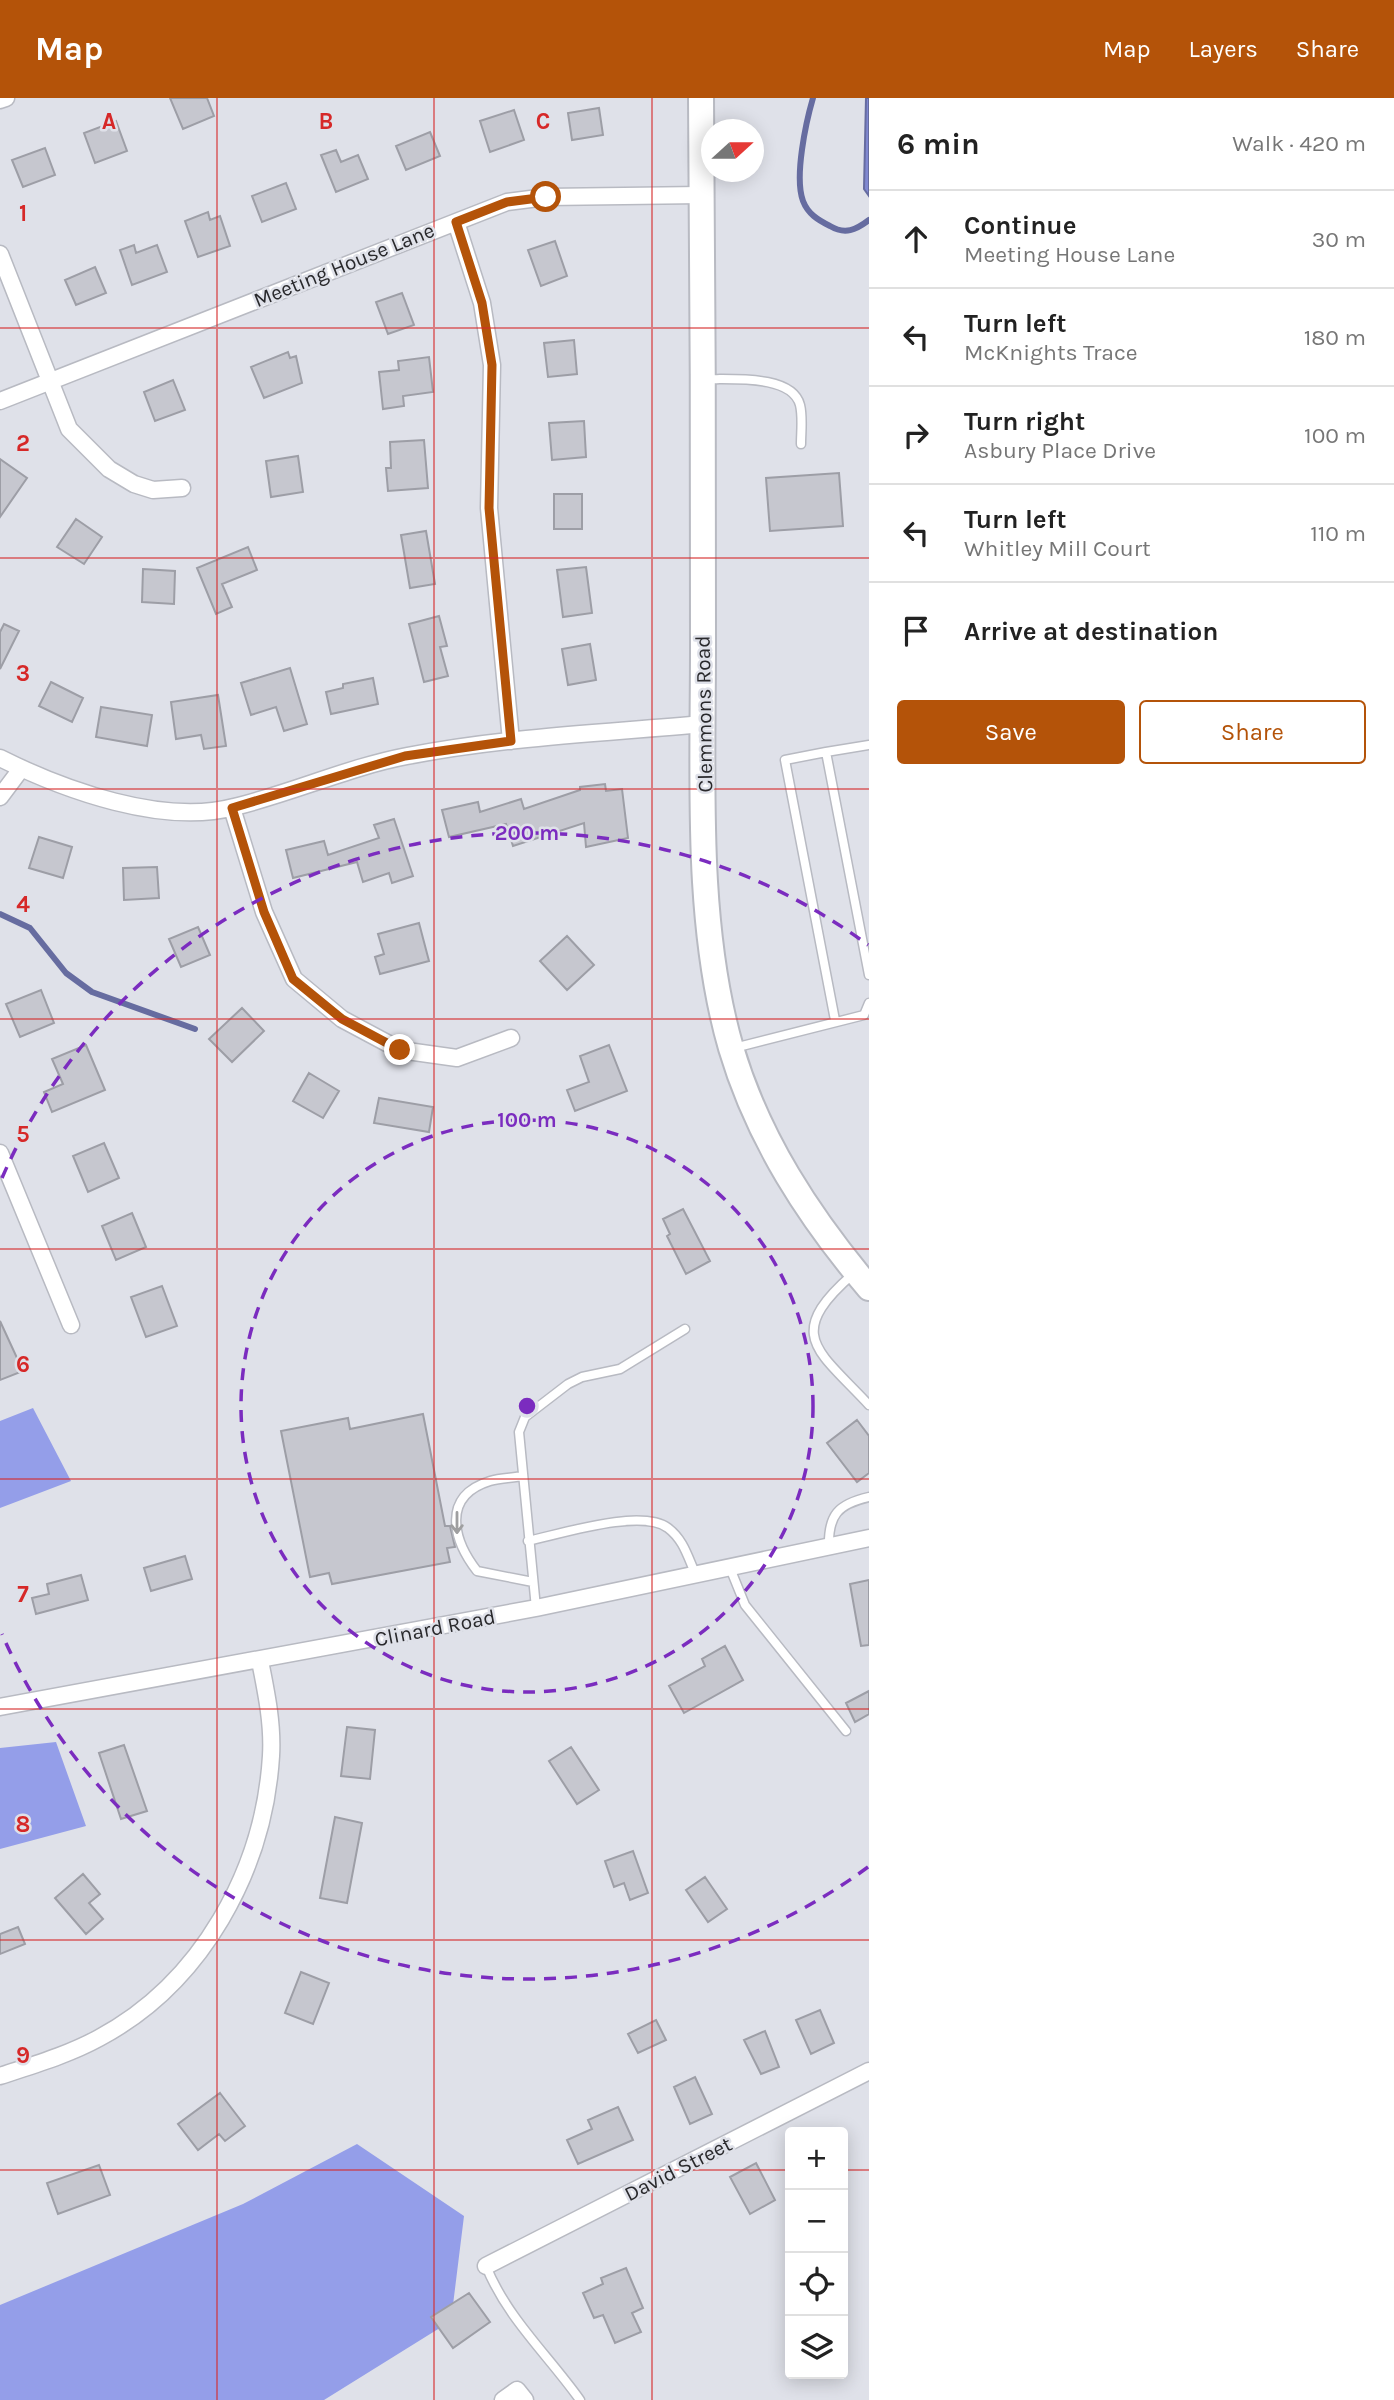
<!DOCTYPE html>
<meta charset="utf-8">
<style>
body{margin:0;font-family:Karla,sans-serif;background:#f6f6f6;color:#222}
.controls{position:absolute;right:21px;bottom:21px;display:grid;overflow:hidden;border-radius:7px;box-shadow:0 4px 18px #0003}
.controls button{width:63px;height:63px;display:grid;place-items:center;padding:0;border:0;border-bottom:2px solid #e0e0e0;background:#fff;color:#222;font:35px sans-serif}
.compass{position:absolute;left:701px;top:21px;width:63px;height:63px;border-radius:50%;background:#fff;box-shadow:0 4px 18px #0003;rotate:69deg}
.stop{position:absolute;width:21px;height:21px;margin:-16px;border:5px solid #b45309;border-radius:50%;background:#fff}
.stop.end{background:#b45309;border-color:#fff;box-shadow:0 2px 7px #0008}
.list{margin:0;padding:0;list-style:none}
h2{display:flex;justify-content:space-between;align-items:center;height:91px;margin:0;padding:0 28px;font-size:30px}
h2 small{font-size:23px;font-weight:400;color:#767676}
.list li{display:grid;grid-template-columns:46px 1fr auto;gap:21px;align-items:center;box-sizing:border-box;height:98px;padding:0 28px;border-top:2px solid #e0e0e0}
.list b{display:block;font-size:26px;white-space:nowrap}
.list p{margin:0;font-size:23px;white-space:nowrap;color:#767676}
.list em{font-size:23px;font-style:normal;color:#767676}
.actions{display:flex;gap:14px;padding:21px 28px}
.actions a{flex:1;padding:16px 0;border:2px solid #b45309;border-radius:7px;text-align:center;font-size:24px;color:#b45309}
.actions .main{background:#b45309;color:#fff}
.icon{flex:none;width:38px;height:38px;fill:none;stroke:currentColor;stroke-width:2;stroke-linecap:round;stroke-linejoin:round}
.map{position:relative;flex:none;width:869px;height:2302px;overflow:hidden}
header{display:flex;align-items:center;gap:42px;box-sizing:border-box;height:98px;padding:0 35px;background:#b45309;color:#fff}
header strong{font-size:33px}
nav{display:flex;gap:38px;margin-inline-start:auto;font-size:24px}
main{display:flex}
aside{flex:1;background:#fff}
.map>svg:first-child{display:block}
.forest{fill:#949ee9}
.water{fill:#8088d1;stroke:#666ca0;stroke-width:2}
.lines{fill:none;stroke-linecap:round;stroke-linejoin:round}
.stream{stroke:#666ca0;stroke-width:6}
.building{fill:#c6c7cf;stroke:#9d9ea6;stroke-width:2}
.service-casing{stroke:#b8bac2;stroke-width:11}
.minor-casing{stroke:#b8bac2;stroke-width:19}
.primary-casing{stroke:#b8bac2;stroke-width:28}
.service{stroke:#fff;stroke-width:8}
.minor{stroke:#fff;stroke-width:16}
.primary{stroke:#fff;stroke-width:24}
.oneway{stroke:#9f9fa0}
.route{stroke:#b45309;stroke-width:9}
.grid{fill:none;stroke:#d62828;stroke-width:2;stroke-opacity:0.55}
.ring{fill:none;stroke:#7b2cbf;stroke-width:3.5;stroke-dasharray:12 9}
.labels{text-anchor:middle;stroke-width:5;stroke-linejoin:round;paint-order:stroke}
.street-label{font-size:21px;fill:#29292c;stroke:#dfe1e9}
.grid-label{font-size:23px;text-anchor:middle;font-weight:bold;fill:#d62828;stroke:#dfe1e9;stroke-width:5;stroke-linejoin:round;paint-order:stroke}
.centre{fill:#7b2cbf;stroke:#dfe1e9;stroke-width:3.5}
.ring-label{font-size:21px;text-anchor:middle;font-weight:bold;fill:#7b2cbf;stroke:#dfe1e9;stroke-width:5;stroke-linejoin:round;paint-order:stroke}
</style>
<header>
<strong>Map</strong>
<nav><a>Map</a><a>Layers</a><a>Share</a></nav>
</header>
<main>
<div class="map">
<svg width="869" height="2302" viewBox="0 0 869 2302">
<rect width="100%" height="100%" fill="#dfe1e9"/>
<!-- forest -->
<path class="forest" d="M33,1310L71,1383L0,1410V1323Z
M56,1644L86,1728L0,1751V1650Z
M357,2046L464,2118L451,2223L324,2302H0V2207L243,2106Z"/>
<!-- water -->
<path class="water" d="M866,0H869V98L864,91Z"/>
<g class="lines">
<!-- stream -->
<path class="stream" d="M813,0C806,24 794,79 803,103C808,116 818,122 830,128C845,137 856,132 869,122
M0,816L30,830L66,875L92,894L195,931"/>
</g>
<!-- building -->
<path class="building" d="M170,0H207L214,18L183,31Z
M599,10L603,37L572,42L568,15Z
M514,12L524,42L490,54L480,23Z
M116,23L127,53L95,65L84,35Z
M430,34L440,58L406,72L396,48Z
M45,50L55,77L23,89L12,62Z
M336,52L341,64L358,57L368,81L336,94L321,57Z
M286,85L296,111L262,124L252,98Z
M208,114L210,122L220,118L230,148L198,159L185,123Z
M555,143L567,178L541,188L528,152Z
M134,147L136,155L157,147L167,174L132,187L120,152Z
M95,169L106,195L76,207L65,182Z
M402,195L414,227L388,236L376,204Z
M574,242L577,276L548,279L544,245Z
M288,254L290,260L296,258L302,285L264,300L251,269Z
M429,259L433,294L403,298L404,308L383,311L379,274L399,272L398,263Z
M173,282L185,312L155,323L144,294Z
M584,323L586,359L552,362L549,325Z
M424,342L428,390L388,393L386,370H391L390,344Z
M298,358L303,394L271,399L266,363Z
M0,361L27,380L0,419Z
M839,375L843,428L770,433L766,380Z
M554,396H582V431H554Z
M76,421L102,439L84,466L57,449Z
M426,433L435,486L410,490L401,437Z
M248,449L257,472L222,486L232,509L216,516L197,470Z
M586,469L592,515L563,519L557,472Z
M143,471L175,473L174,506L142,504Z
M439,518L447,548L440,549L448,578L424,584L409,526Z
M4,526L19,533L0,571V534Z
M590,546L596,582L568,587L562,551Z
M290,570L307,626L284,633L276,609L251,617L241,585Z
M373,580L378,606L331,616L326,594L343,590V586Z
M51,584L83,600L72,624L39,608Z
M218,597L226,648L204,651L201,637L176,641L171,604Z
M101,609L152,617L147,648L96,639Z
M605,686L606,693L622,691L628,740L586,749L584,725L513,748L506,726L449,739L442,712L478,704L480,714L521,701L524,711L580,692V689Z
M394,721L413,778L392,785L389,775L363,784L357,764L293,780L286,752L324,743L328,757L379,740L374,727Z
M39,739L72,749L63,780L29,770Z
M157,769L159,800L124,802L123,770Z
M419,825L429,863L380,876L375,859L384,856L378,836Z
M198,829L210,857L181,869L169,841Z
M567,838L594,867L567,892L540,863Z
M41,892L54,925L20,939L6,906Z
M242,910L264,933L232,964L209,941Z
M86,947L105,992L52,1014L44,994L63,986L52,961Z
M609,947L627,993L575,1013L567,992L589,984L580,958Z
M309,975L339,993L323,1020L293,1003Z
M379,1000L433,1009L429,1034L374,1025Z
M104,1045L119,1080L88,1094L73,1058Z
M683,1111L710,1163L686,1176L667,1138L670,1136L663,1121Z
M132,1115L146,1149L116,1162L102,1128Z
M162,1188L177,1228L146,1239L131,1199Z
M0,1223L23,1273L0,1282Z
M423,1316L445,1428H450L455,1449L447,1450L450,1464L332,1486L329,1475L310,1479L281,1333L348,1320L350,1331Z
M857,1322L869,1338V1375L857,1384L827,1345Z
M185,1458L192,1481L151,1493L144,1470Z
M81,1477L88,1502L36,1516L32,1500L49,1496L47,1486Z
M869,1482V1547L861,1548L850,1486Z
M725,1548L743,1582L684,1615L669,1588L705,1568L702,1561Z
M869,1593V1616L855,1624L846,1605Z
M347,1629L375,1632L370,1681L341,1678Z
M124,1647L147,1713L121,1721L99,1655Z
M571,1649L599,1692L577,1706L549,1663Z
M335,1719L362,1725L347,1805L320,1800Z
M633,1753L648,1795L630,1802L624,1785L614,1789L605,1763Z
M83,1776L100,1796L89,1805L103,1821L86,1836L55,1800Z
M705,1779L727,1811L708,1824L686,1792Z
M18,1829L25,1846L0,1856V1836Z
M301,1874L329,1885L313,1926L285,1915Z
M820,1912L834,1945L811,1956L796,1922Z
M656,1922L666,1942L638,1955L628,1936Z
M765,1933L779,1969L761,1976L744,1942Z
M695,1979L712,2016L690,2026L674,1989Z
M220,1995L245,2028L225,2043L219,2036L198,2052L178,2026Z
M618,2009L633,2042L578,2066L567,2042L592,2031L588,2022Z
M756,2065L775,2102L750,2116L730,2079Z
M99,2067L110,2097L58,2116L47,2085Z
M626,2170L643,2210L632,2215L641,2234L615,2245L603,2217L594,2220L583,2195L603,2186L601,2180Z
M469,2195L490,2224L453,2250L431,2219Z"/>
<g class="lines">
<!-- service casing -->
<g class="service-casing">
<path id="service" d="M706,281C730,282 792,276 800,307C803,319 801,334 801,346
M869,647L826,654L869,877
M826,654L785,662L835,922
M734,950L864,917L869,905
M853,1176C783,1237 818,1252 869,1307
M523,1378C512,1380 500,1380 490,1383C441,1398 453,1442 477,1473L533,1484
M528,1443C561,1436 641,1410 668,1430C684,1442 688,1460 696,1477
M829,1449C828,1417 838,1406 869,1399
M730,1470L745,1507L846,1633
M536,1510L519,1334L525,1319L568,1286L582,1279L620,1271L685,1231
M486,2168C507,2220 548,2257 580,2302"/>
</g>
<!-- minor casing -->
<g class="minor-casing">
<path id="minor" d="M0,2L6,0
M456,124L482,205L492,267L489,410L511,643
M0,156L69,331L109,371L134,386L153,392L182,390
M0,303L507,104L546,99L702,97
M0,660C64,692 163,728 234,709C292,695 349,669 407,658C504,639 605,635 703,626
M0,699L21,671
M232,710L264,814L294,881L342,921L400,952L457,960L511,940
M0,1055L71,1227
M0,1609L536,1510L869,1440
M0,1978C33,1967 68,1957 99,1940C202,1885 264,1772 271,1658C273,1626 266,1593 260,1563
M486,2168L869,1973
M503,2302L517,2292L525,2302"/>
</g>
<!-- primary casing -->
<g class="primary-casing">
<path id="primary" d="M701,0C703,184 703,367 703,551C703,680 695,826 731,950C758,1041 809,1119 869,1190"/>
</g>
<!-- service -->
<use href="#service" class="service"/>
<!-- minor -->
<use href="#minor" class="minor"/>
<!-- primary -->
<use href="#primary" class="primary"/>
</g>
<!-- one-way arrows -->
<defs><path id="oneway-shaft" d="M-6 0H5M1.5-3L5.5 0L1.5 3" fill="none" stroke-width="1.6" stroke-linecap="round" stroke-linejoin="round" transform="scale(1.75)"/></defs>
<use class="oneway" href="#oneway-shaft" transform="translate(457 1425) rotate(90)"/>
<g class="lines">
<!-- route -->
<path class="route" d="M400,952L342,921L293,881L264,814L232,710L405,658L511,643L489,410L492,267L482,205L456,124L507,104L546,99"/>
</g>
<!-- grid -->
<path class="grid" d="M217,0V2302M434,0V2302M652,0V2302M0,230H869M0,460H869M0,691H869M0,921H869M0,1151H869M0,1381H869M0,1611H869M0,1842H869M0,2072H790M843,2072H869"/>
<!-- distance rings -->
<g class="ring">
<circle cx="527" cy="1308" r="286"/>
<path d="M868 1769A573 573 0 0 1 2 1536M2 1080A573 573 0 0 1 868 847"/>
</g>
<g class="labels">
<!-- street labels -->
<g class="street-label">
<text transform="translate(344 167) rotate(-22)" y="7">Meeting House Lane</text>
<text transform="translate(704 616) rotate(-91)" y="7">Clemmons Road</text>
<text transform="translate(435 1530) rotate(-11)" y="7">Clinard Road</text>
<text transform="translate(678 2071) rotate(-27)" y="7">David Street</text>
</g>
</g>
<g class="grid-label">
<text x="109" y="31">A</text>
<text x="326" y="31">B</text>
<text x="543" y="31">C</text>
<text x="23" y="123">1</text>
<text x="23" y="353">2</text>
<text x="23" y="583">3</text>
<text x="23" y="814">4</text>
<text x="23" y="1044">5</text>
<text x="23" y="1274">6</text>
<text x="23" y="1504">7</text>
<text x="23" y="1734">8</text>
<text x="23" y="1965">9</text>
</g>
<circle cx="527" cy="1308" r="10" class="centre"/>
<g class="ring-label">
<text x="527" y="742">200 m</text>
<text x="527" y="1029">100 m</text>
</g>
</svg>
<div class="controls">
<button>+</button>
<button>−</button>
<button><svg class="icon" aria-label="locate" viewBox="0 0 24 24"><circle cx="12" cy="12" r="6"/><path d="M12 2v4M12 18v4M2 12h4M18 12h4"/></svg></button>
<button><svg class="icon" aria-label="layers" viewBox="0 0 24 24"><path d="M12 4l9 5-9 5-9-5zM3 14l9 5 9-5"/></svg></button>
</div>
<svg class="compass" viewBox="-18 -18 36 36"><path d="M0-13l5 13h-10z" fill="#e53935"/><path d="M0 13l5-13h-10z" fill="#767676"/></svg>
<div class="stop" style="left:546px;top:99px"></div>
<div class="stop end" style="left:400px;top:952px"></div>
</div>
<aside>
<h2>6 min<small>Walk · 420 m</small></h2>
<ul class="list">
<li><svg class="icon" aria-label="ahead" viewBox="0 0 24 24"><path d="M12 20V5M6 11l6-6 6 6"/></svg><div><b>Continue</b><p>Meeting House Lane</p></div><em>30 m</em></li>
<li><svg class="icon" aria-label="left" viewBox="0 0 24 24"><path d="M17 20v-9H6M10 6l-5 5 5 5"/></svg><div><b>Turn left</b><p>McKnights Trace</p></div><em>180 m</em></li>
<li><svg class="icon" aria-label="right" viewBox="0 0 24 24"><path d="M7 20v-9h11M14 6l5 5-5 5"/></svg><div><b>Turn right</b><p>Asbury Place Drive</p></div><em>100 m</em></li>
<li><svg class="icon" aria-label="left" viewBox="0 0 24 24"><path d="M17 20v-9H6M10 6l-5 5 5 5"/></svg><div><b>Turn left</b><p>Whitley Mill Court</p></div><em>110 m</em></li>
<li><svg class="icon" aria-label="arrive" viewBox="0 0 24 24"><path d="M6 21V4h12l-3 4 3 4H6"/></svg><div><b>Arrive at destination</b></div></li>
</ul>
<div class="actions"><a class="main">Save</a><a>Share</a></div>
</aside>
</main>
